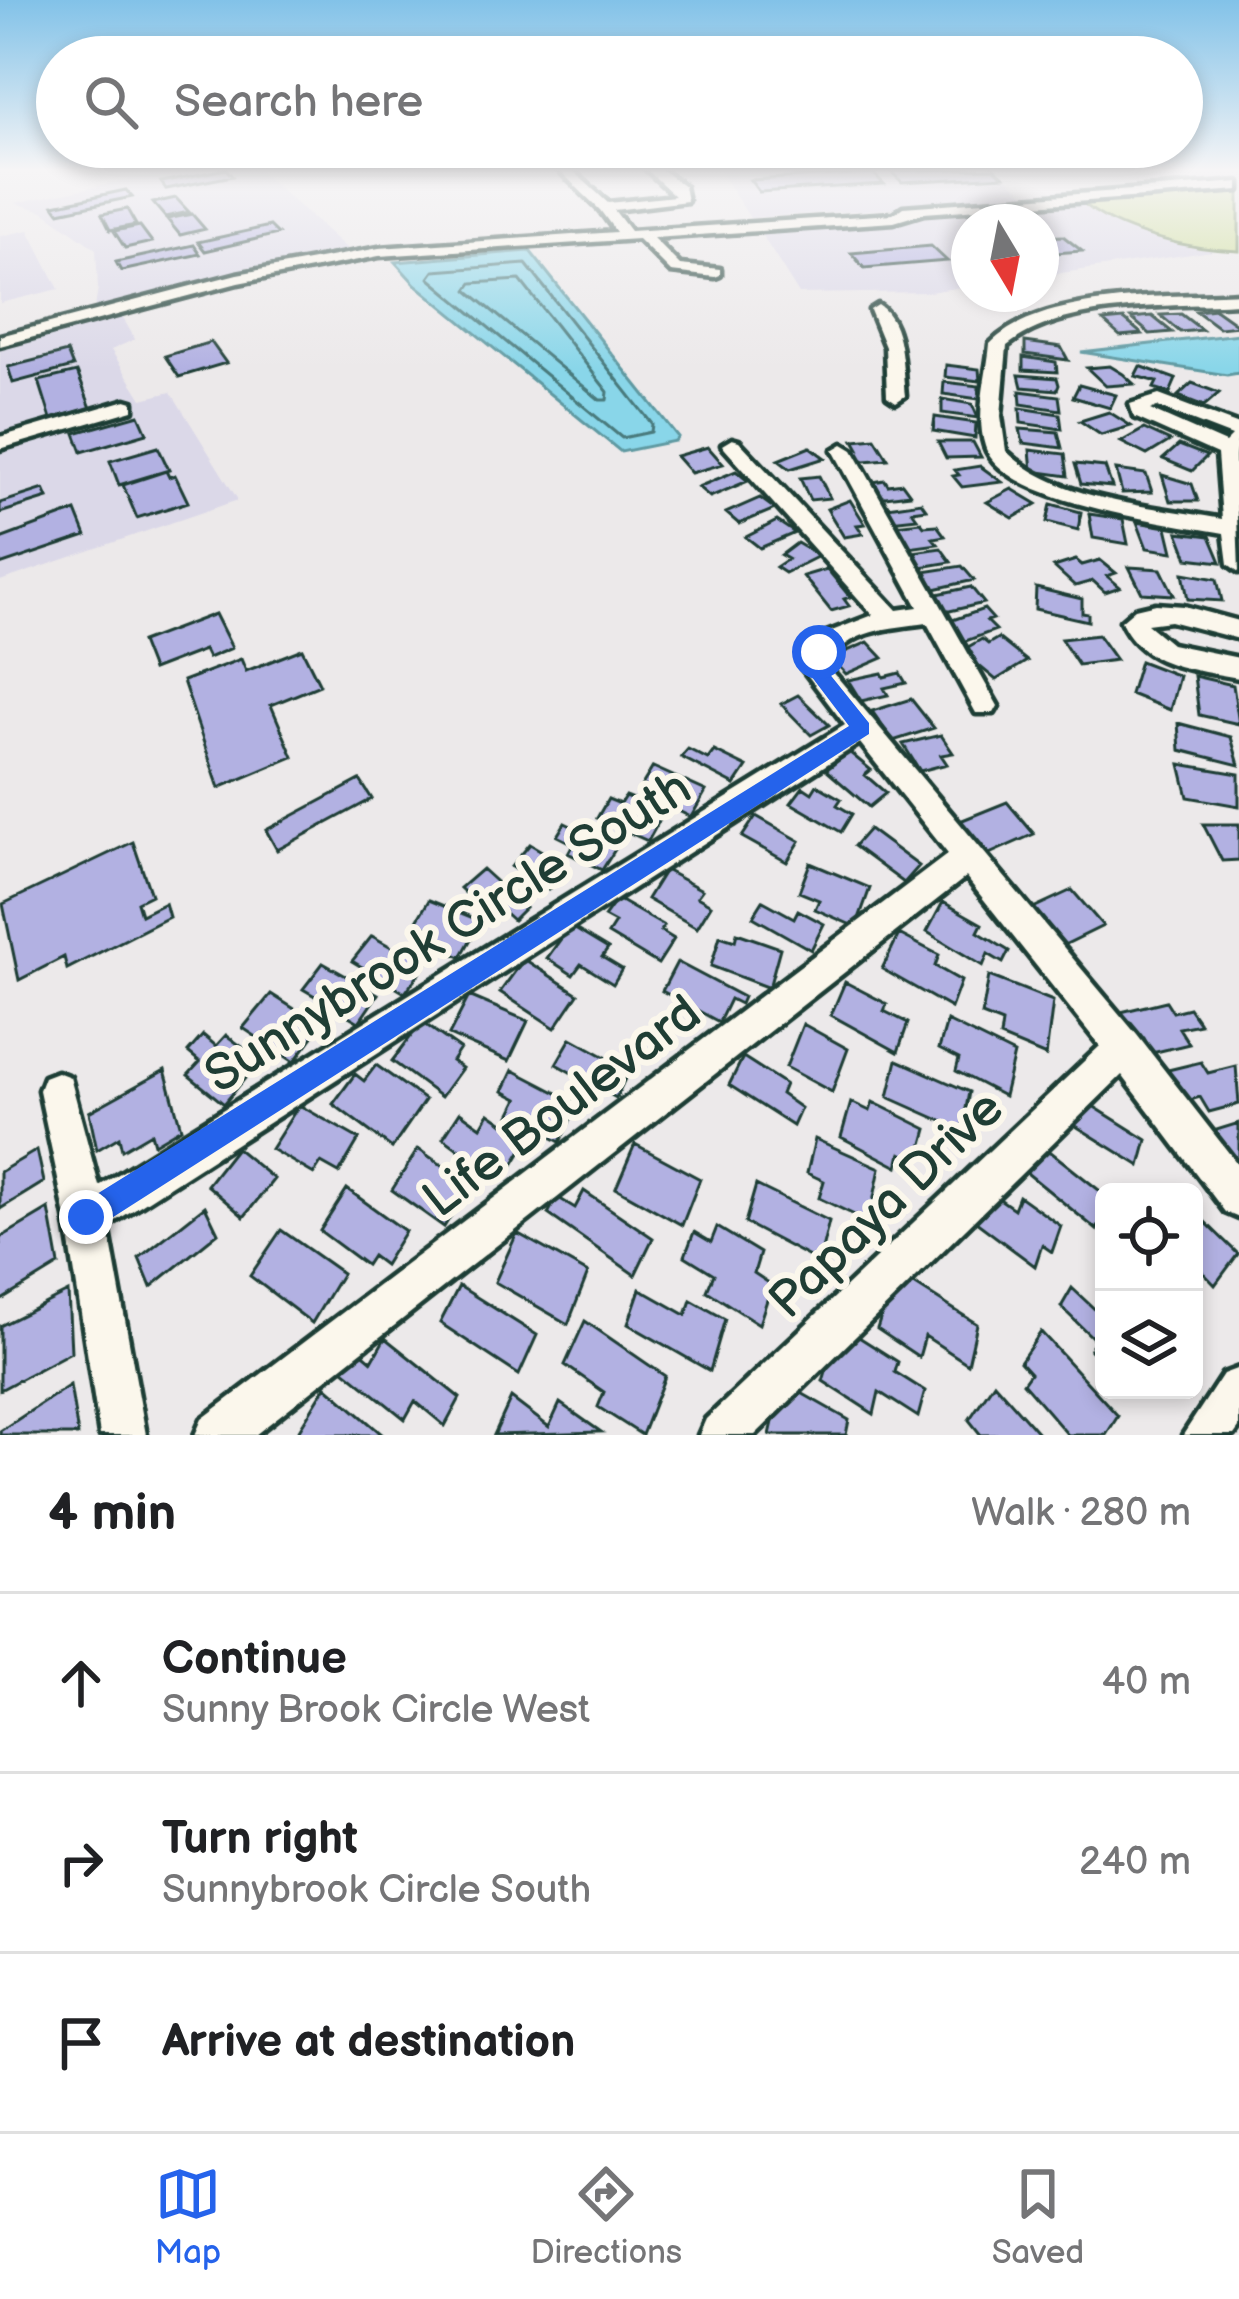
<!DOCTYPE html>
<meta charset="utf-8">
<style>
body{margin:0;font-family:"Balsamiq Sans",sans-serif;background:#f2f2f2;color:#202124}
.controls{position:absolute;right:36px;bottom:36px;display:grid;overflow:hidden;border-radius:18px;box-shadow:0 6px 18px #0003}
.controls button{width:108px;height:108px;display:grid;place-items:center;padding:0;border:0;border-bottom:3px solid #e0e0e0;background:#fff;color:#202124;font:60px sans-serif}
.compass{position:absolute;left:951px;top:204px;width:108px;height:108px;border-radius:50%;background:#fff;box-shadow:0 6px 18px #0003;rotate:170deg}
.stop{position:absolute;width:36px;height:36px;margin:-27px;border:9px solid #2563eb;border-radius:50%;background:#fff}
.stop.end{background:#2563eb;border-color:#fff;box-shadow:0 3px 12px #0008}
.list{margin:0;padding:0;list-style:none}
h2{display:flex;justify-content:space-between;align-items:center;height:156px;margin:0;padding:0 48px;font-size:51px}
h2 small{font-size:39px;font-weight:400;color:#757577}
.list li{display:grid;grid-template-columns:78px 1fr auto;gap:36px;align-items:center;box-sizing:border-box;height:180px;padding:0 48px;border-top:3px solid #e0e0e0}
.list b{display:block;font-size:45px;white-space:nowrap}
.list p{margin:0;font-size:39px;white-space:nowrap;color:#757577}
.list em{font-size:39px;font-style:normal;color:#757577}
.icon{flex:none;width:66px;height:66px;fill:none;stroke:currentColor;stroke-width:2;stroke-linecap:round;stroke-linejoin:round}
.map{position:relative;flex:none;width:1239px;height:1435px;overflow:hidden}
.search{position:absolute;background:#fff;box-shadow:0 6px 18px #0003;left:36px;right:36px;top:36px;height:132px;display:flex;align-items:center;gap:30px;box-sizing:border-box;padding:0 42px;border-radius:66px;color:#757577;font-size:45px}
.sheet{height:696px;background:#fff}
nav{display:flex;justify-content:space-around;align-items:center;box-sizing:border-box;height:168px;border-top:3px solid #e0e0e0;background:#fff;font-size:33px;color:#757577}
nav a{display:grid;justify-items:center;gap:6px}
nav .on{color:#2563eb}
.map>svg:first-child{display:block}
.built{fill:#dbd8e8}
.green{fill:#cbdd91;stroke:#758d62;stroke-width:3}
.water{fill:#89d6e9;stroke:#5f99a1;stroke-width:3}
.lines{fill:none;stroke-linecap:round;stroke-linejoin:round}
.shore{stroke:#497a7c;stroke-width:3}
.building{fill:#b2b1e2;stroke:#1f3d34;stroke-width:3}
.minor-casing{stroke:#1f3d34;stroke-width:9}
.minor{fill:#fbf7ec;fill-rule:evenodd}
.route{fill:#2563eb}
.labels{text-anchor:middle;stroke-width:12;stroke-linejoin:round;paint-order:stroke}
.near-street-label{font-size:51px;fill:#1f3d34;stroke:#fbf7ec}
</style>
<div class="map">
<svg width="1239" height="1435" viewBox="0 0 1239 1435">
<rect width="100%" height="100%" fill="#ece9ea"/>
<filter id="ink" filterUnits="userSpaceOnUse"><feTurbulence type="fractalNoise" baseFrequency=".00833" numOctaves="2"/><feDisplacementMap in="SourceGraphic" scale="24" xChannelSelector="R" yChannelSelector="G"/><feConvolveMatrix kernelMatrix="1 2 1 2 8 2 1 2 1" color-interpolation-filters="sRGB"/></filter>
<g filter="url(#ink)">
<!-- built -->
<path class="built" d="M186,168H256L353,254L236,276L0,337V331L95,308L98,288L96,249L43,211L15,203Z
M995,168L1025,193L1068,190L1075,196L750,218L718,169Z
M1080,200L1118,225L1219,250L1041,276V222H969V286L929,292L799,294L758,229L894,221L926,213Z
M29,230L59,289L0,303V236Z
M120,313L135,339L111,350L142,399L171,392L238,500L0,581V448L135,407L131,400L0,439V344Z"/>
<!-- green -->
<path class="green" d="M1239,191V251C1193,250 1115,233 1081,201Z"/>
<!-- water -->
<path class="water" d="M530,251L678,437L675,441L621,452L415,284L395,262Z
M1239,334V373L1227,375L1081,352Z"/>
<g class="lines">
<!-- shore -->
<path class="shore" d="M526,264L652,424L651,432L622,438L429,278L434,271Z
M520,280L608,392L607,400H600L467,290L472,283Z"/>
</g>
<!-- building -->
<path class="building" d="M994,168L1004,176L902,182L890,171Z
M226,169L232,176L166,189L161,182Z
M873,173L884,184L759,192L750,180Z
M126,190L132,197L59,212L54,205Z
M176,198L189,212L165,217L153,203Z
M127,209L136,225L110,230L102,214Z
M192,214L205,229L180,235L167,219Z
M140,226L152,242L125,248L114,231Z
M270,226L278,234L205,251L198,242Z
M1063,236L1082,251L1041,254V237Z
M194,245L200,254L121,271L116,262Z
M931,246L947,261L864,268L851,253Z
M1215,309L1239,326L1219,328L1196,311Z
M1181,314L1202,330L1180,332L1160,315Z
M1152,316L1172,332L1150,334L1131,318Z
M1124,319L1142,334L1120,336L1103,321Z
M211,342L226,363L179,377L165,356Z
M1025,342L1061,347L1068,360L1025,354Z
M67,352L73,367L13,383L8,367Z
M1023,357L1056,362L1057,372L1023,370Z
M946,365L979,369L980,381L945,377Z
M1110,366L1123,374L1134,384L1106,386L1087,368Z
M1140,366L1176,379L1170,393L1154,388L1157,382L1135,376Z
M77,372L91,408L51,419L39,381Z
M1019,375L1057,378L1059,385L1057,390L1022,387Z
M944,382L979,386V399L943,394Z
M1192,383L1219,393L1204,406L1178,396Z
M1079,385L1116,395L1110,408L1073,397Z
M1020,391L1059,396L1061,410L1021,404Z
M942,399L972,404L978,418L942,413Z
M1020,408L1060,414L1062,429L1021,423Z
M1109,412L1131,426L1101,435L1080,421Z
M139,415L147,433L82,452L75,433Z
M935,417L976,423L975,438L933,431Z
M1020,429L1058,432L1062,448L1023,443Z
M1144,429L1170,441L1147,455L1121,442Z
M875,438L888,459L865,461L855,456L851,449H859L854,440Z
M938,442H973L981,457L946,458Z
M1179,445L1207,456L1192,471L1163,459Z
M158,447L169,470L119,485L110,461Z
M708,447L723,464L691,473L676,456Z
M810,447L825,458L790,469L778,460Z
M1030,450L1065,454L1068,476L1032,471Z
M1075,464L1105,467L1112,487L1081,484Z
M980,466L1002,482L962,487L953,476L959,475L955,470Z
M1116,470L1146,474L1152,492L1122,493Z
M166,471L169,477L175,475L188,502L137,518L123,485Z
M736,471L748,481L710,497L698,487Z
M1162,475L1192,484L1198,501H1170Z
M819,476L830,498L810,500L800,478Z
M885,480L888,485L902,483L910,494L885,497L875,495L867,483Z
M44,489L48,498L0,513V503Z
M1012,489L1037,504L1013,518L987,502Z
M760,498L775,509L739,524L726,513Z
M850,500L865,524L857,525L863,534L844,537L827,509Z
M921,502L926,509L912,511L917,518L890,521L881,508Z
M1051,504L1081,512L1078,530L1047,522Z
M76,511L86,536L0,565V539Z
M1089,514L1123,519L1128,544L1093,538Z
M777,521L795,533L760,548L746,537Z
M921,522L924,526L937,525L945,536L933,538L938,544L909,548L894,525Z
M1137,522L1167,527L1173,552L1147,548Z
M1178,532L1210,536L1221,562L1188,558Z
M797,543L819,556L785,573L776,567L788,559L781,555Z
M941,548L951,562L915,568L906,553Z
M1076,560L1082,565L1100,560L1116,573L1107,576L1120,587L1105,592L1093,581L1075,586L1054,567Z
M962,566L974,580L930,590L917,573Z
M1129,567L1161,569L1174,595L1142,593Z
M827,569L850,597L844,599L849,606L831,611L803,576Z
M1183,573L1217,579L1222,601L1188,599Z
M971,587L984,603L941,613L928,596Z
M1036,588L1082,599V613L1088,614V621L1035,609Z
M984,609L993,619L987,621L996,630L963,642L944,623Z
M215,614L232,648L208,658L204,650L152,670L141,642Z
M1098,635L1116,660L1078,665L1061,639Z
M998,638L1027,661L996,680L961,651L982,639L988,644Z
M868,642L883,658L846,674L831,658Z
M302,649L320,685L271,705L293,757L219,788L183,681L241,659L246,671Z
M1140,661L1179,676L1170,710L1130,694Z
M882,673L884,677L900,673L906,683L884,688L888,695L861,701L848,680Z
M1194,676L1233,685L1239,724L1199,715Z
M798,695L829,725L811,735L781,704Z
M911,699L934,728L893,741L872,711Z
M1178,723L1231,737L1239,765L1180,750Z
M941,735L953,753L941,755L947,764L920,771L903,744Z
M688,749L708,759L714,751L747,767L735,785L681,757Z
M849,752L871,770L865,775L886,793L869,807L826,770Z
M1180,764L1239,774V806L1188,797Z
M653,767L706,791L691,817L660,802L665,795L642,785Z
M360,780L372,799L277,850L266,830Z
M817,785L841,799L837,805L852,814L841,832L791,803L803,787L812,793Z
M625,796L664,812L648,841L597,818L608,799L620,804Z
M1007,802L1034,834L987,855L960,821Z
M756,816L800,841L787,862L742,837Z
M565,823L590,835L595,828L621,840L602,870L568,853L573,844L557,836Z
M1203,824H1239V860L1222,861Z
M869,829L919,866L904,883L854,846Z
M133,842L151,895L137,902L141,915L165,903L169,917L67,969L64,957L19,980L3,904Z
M530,844L567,866L548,890L511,867Z
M810,863L870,888L856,927L815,909L819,900L799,892Z
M482,869L525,908L513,920L503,911L494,920L460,888Z
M665,870L702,890L697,897L711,905L697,928L647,899Z
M1072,890L1103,926L1060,947L1031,909Z
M617,899L664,926L661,931L674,939L658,964L608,934L615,923L604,917Z
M429,900L481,921L461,957L425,943L433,930L416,922Z
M763,901L794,918L798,910L824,924L811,950L753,917Z
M943,902L982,924L978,932L1009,951L1003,963L988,954L983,966L927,932Z
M570,926L608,949L602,957L622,969L613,984L581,964L573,975L547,958Z
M737,933L780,948L769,988L711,966L720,936L735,941Z
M899,934L939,955L935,966L961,981L951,1008L882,969Z
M372,936L402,953L409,944L431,957L405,993L352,961Z
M524,959L578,994L555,1028L500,992Z
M677,962L743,997L740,1004L730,999L719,1022L662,991Z
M323,963L378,994L359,1022L303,989Z
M989,976L1053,1001L1046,1056L1000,1037L1002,1023L982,1015Z
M845,982L887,1004L884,1011L908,1023L898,1052L831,1015Z
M271,994L321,1026L294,1062L243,1028Z
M469,996L528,1021L509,1061L449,1035Z
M1166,1001L1173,1012L1189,1008L1200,1024L1179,1028L1189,1044L1152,1053L1144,1038L1137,1040L1121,1012Z
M947,1021L1014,1054L1004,1096L956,1071L959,1059L939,1049Z
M422,1022L460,1049L452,1061L462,1068L441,1097L392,1061Z
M803,1024L848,1049L832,1092L786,1067Z
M203,1035L216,1046L226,1035L260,1060L224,1104L188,1075L200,1062L188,1052Z
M571,1038L629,1070L616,1098L556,1064Z
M743,1057L785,1084L781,1094L801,1108L793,1126L729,1085Z
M897,1060L969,1092L962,1130L888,1097Z
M1201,1062L1208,1073L1236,1066L1239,1104L1209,1112L1200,1097L1187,1101L1168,1070Z
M376,1065L425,1100L392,1148L333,1104L355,1074L364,1081Z
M165,1070L181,1128L154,1144L151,1133L122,1150L119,1137L97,1150L89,1112Z
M513,1070L578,1104L560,1142L510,1115L518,1099L503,1091Z
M1077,1096L1147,1140L1140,1166L1068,1121Z
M851,1102L870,1111L873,1102L927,1129L918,1162L901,1153L898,1167L841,1137Z
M299,1105L359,1139L339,1173L321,1163L314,1174L271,1149Z
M460,1112L481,1127L489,1113L528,1140L508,1173L493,1162L488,1171L443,1138Z
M1239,1123V1171L1213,1131Z
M815,1139L880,1168L869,1222L819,1198L824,1181L807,1173Z
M1037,1141L1104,1194V1215L1097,1230L1022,1169Z
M635,1144L700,1179L682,1225L616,1188Z
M236,1148L274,1179L244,1217L207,1185Z
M418,1149L470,1184L444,1227L392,1190Z
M37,1150L44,1182L0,1209V1172Z
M756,1185L829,1221L819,1262L745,1223Z
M347,1189L405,1231L384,1265L372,1256L366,1265L320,1231Z
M584,1191L653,1238L635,1275L548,1214L557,1197L575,1208Z
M988,1191L1014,1209L1019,1196L1061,1226L1052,1252L1042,1245L1035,1266L976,1222Z
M205,1206L218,1233L151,1287L139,1258Z
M49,1209L59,1265L0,1301V1238Z
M1194,1211L1238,1254L1215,1285L1194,1263Z
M717,1227L760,1253L754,1273L772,1285L759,1324L707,1291L714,1274L685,1256L694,1232L711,1242Z
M281,1230L342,1273L312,1323L250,1276Z
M517,1233L588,1273L568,1324L495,1282Z
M895,1272L977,1324L968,1364L925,1336L919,1357L877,1329Z
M459,1286L537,1335L519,1375L440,1323Z
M1072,1288L1102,1316L1104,1312V1364L1090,1350L1095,1340L1061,1307Z
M640,1289L686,1315L691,1300L725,1319L710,1371L628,1324Z
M68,1292L71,1352L0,1390V1326Z
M585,1321L665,1376L642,1435L598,1407L604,1392L565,1365Z
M840,1325L898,1362L895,1372L925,1391L918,1417L879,1392L874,1414L823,1381Z
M1041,1332L1118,1416L1106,1435H1068L1023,1383L1030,1373L1020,1362Z
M385,1338L460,1398L445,1426L415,1401L405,1419L339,1366L352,1344L372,1361Z
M782,1382L849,1420L846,1435H770Z
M994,1383L1040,1435H981L969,1420Z
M70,1385L78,1435H0V1431Z
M326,1386L383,1435H296Z
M511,1398L549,1427L560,1403L601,1432L494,1435Z"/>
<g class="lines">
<!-- minor casing -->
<g class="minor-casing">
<path id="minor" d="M557,168H570L608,203L675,196L645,168H659L684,186L687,201L614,210L630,231L893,214L903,207L1239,182V190L924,213L894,222L653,238L680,265L720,269V275L715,277L671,272L638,239L379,256L238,283L0,346V336L237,274L379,248L616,232L600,210Z
M1239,293V303C1171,307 1062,301 1007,346L1001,416L1006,451C1059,502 1153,506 1222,519L1217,454L1134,417L1130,404L1159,395L1239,425L1235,457L1239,572L1228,564L1224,533C1172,523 1002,503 985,446C975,415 987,376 990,344C1041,291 1170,298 1239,293ZM1157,407L1232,436L1225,443L1150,410Z
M878,305C904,321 902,368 905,396L896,402L887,396L885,347L870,310Z
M126,400L133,402V410L0,449V437Z
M732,439L739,441L897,610L918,607L833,450L843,444L853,450L998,706L994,713H976L927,623C892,628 845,629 828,666L1137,1035L1239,1166V1218L1225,1212L1122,1075L755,1435H699L706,1419L1100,1046L966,877L255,1435H195L202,1419L948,854L860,743L108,1226L146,1435H100L66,1217L39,1090L44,1077L57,1072L70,1077L99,1186L845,725L802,668L824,634L873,615L725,449L722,445Z
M1156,604L1184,606L1239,621V639L1170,621L1147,624L1171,644L1239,658V678C1194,669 1142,668 1121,621L1135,609Z
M1239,1368V1428L1234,1435H1183L1223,1374Z"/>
</g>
<!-- minor -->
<use href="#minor" class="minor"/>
</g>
</g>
<!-- sky -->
<linearGradient id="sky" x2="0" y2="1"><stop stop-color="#82c2e8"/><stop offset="0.46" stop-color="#f6f5f6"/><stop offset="1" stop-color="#f6f5f6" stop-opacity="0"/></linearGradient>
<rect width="1239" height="369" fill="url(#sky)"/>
<!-- route -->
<path class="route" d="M819,645L828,652L824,667L869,723V734L96,1228L86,1232L76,1228L72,1217L76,1207L849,726L805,668L812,647Z"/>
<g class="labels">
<!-- near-street labels -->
<g class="near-street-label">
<text transform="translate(447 930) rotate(-32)" y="18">Sunnybrook Circle South</text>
<text transform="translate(561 1105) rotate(-37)" y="18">Life Boulevard</text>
<text transform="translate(885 1203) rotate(-44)" y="18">Papaya Drive</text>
</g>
</g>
</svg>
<div class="controls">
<button><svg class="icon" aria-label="locate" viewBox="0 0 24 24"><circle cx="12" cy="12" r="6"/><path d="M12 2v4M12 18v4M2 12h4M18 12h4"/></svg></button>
<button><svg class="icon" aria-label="layers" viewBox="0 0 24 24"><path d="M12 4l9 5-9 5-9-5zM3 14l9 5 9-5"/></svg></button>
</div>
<svg class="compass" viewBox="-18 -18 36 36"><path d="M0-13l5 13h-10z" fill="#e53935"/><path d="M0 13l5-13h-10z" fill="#757577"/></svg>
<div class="stop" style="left:819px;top:652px"></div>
<div class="stop end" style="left:86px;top:1217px"></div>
<div class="search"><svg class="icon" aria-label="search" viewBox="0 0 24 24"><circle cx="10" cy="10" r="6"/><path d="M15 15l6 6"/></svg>Search here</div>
</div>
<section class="sheet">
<h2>4 min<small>Walk · 280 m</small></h2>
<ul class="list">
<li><svg class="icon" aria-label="ahead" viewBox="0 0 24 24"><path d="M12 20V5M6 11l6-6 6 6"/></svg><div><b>Continue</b><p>Sunny Brook Circle West</p></div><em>40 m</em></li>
<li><svg class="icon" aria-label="right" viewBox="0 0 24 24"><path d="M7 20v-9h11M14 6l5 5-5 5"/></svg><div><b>Turn right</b><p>Sunnybrook Circle South</p></div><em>240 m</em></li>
<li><svg class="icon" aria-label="arrive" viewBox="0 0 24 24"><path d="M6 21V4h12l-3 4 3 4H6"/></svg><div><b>Arrive at destination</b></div></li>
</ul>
</section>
<nav>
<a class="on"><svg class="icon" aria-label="map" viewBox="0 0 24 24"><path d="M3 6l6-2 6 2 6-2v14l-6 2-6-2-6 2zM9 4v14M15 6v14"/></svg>Map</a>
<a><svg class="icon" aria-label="directions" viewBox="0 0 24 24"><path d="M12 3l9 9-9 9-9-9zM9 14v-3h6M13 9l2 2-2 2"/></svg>Directions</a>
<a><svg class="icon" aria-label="saved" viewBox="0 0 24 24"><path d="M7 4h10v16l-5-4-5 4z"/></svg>Saved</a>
</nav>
